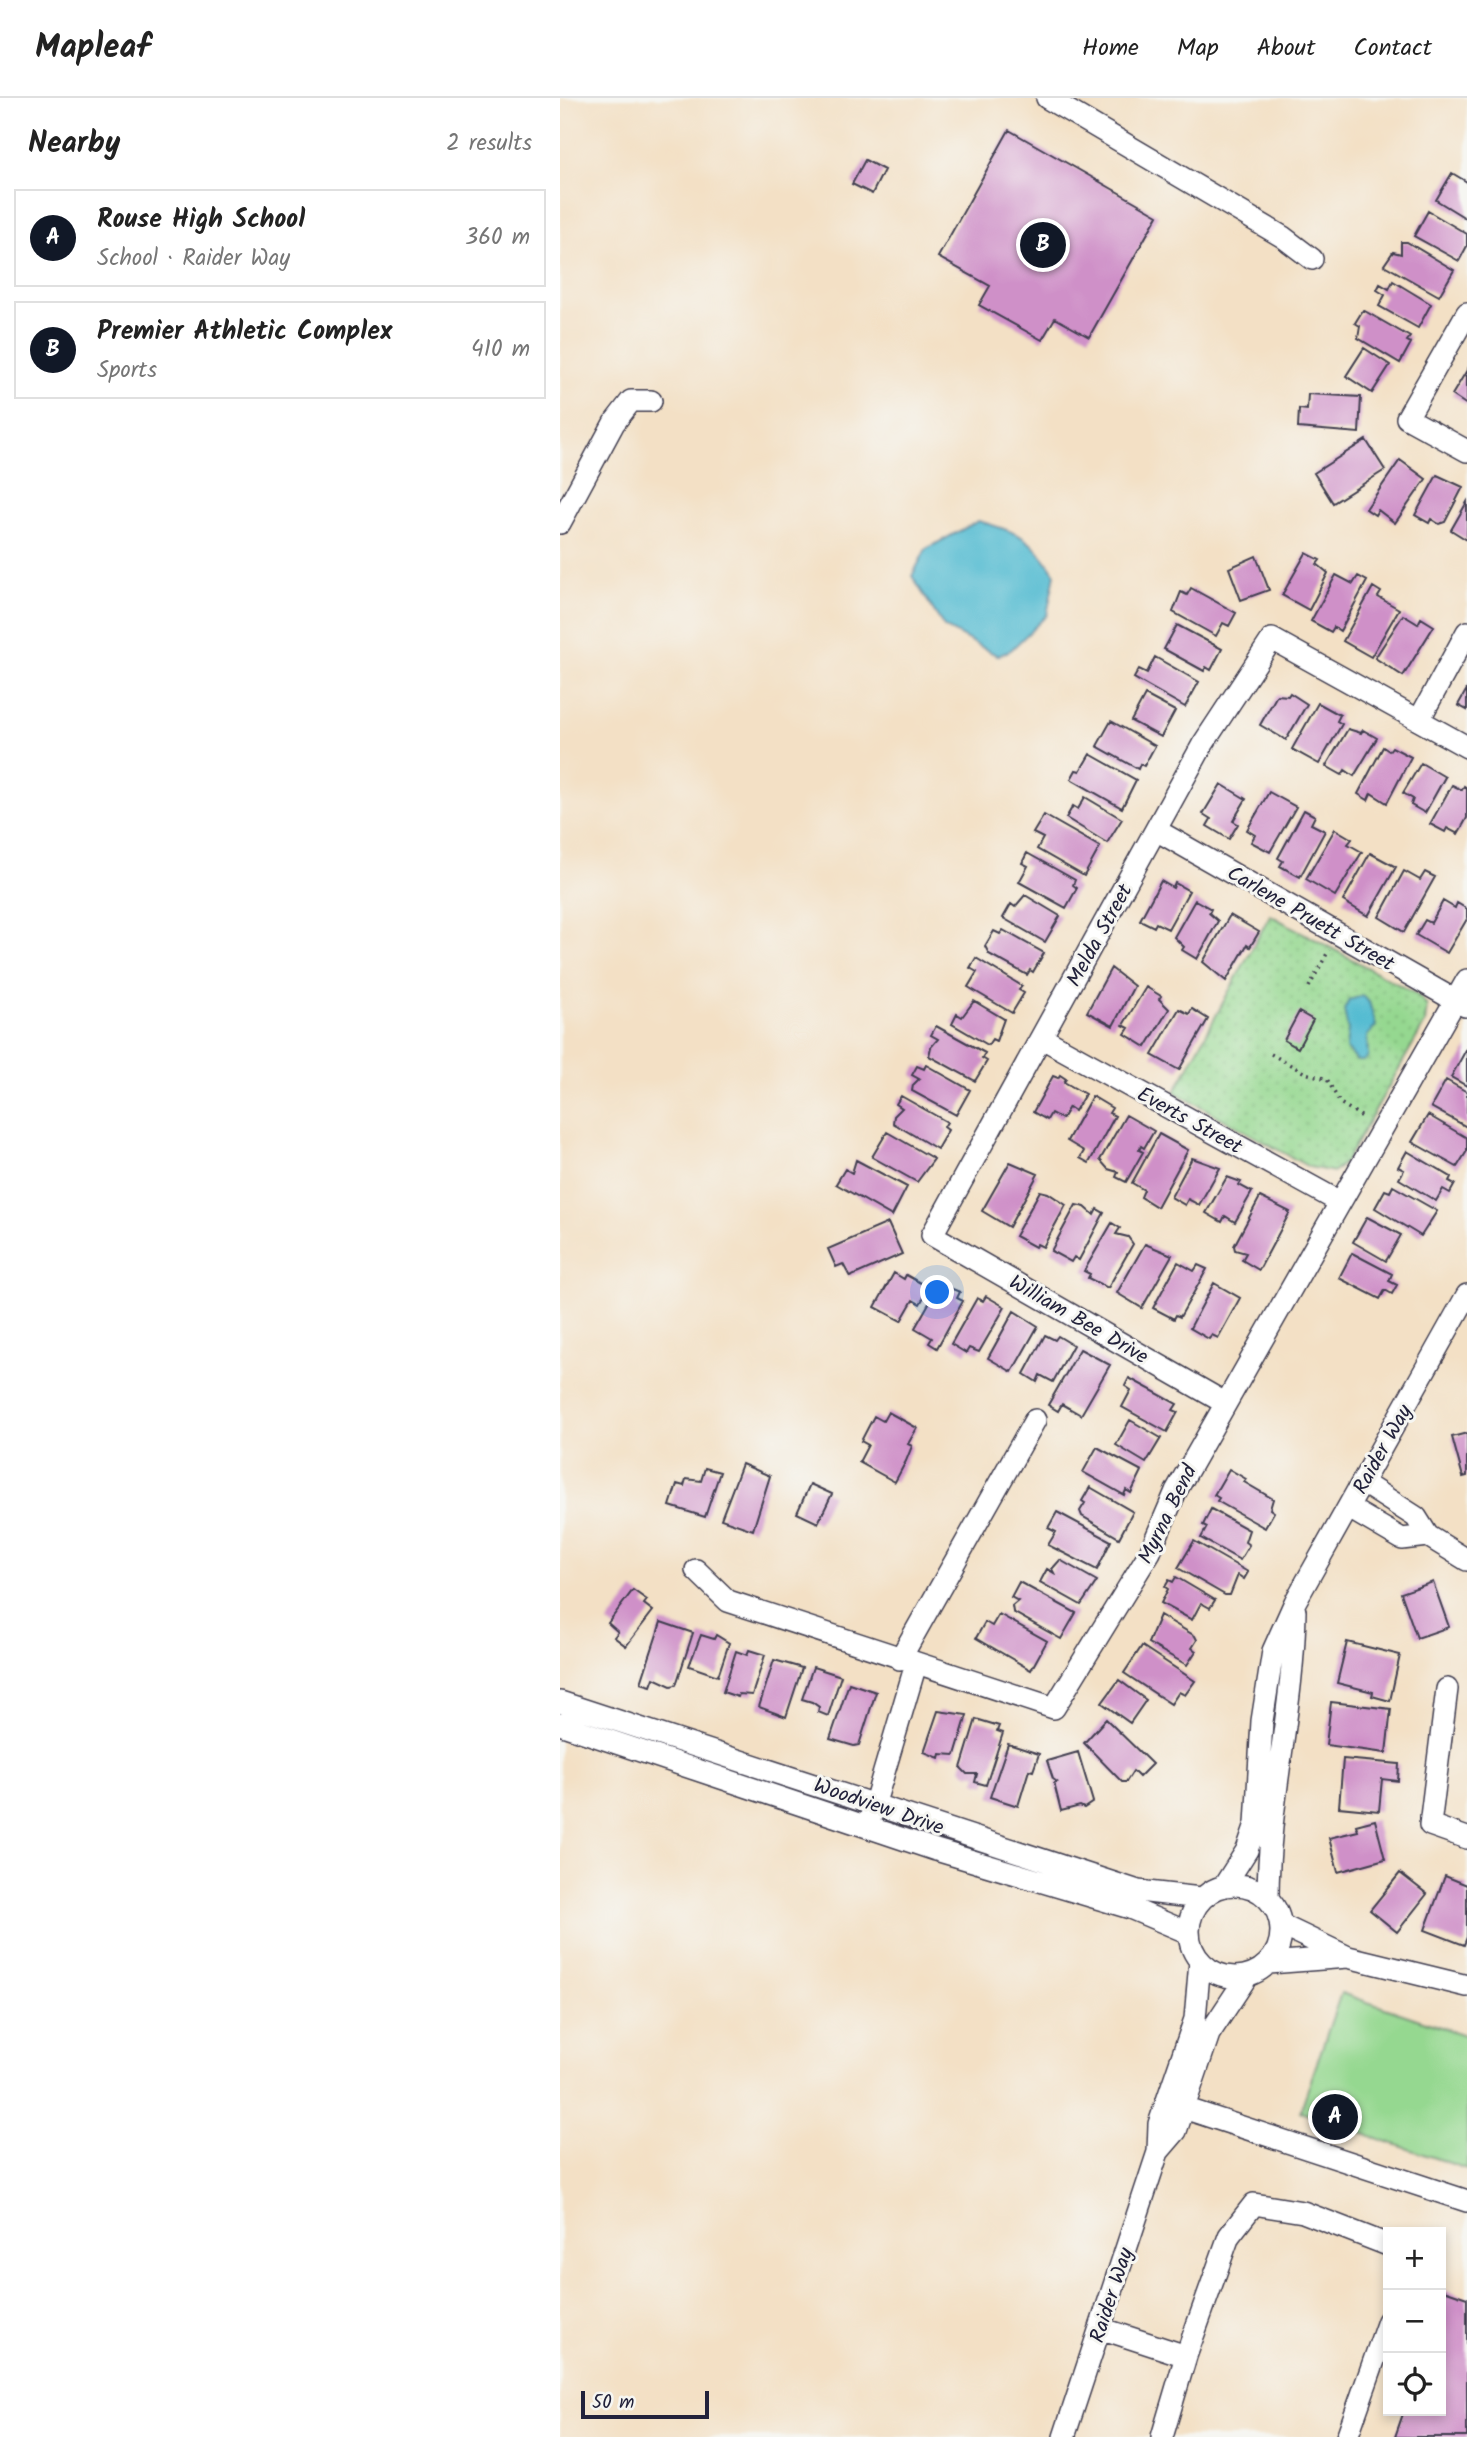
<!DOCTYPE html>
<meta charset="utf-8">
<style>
body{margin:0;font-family:Kalam,sans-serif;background:#f2f2f2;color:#222}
.controls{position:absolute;right:21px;bottom:21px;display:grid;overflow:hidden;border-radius:0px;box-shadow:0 4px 10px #0003}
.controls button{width:63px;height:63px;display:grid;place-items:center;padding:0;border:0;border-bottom:2px solid #e0e0e0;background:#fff;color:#222;font:35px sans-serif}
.scale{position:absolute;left:21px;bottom:18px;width:128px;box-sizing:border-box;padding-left:7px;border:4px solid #22223b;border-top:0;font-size:19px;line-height:24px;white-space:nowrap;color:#22223b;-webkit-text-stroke:5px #f6f6f2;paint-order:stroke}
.you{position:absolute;left:378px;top:1195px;width:24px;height:24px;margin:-18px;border:5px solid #fff;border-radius:50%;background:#1a73e8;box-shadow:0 0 0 10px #1a73e833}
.badge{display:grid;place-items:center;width:46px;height:46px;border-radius:50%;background:#111827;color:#fff;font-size:23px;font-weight:700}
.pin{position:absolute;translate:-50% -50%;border:4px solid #fff;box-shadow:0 2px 7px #0006}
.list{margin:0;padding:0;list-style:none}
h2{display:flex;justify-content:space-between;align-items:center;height:91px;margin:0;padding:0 28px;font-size:30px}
h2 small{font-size:23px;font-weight:400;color:#767676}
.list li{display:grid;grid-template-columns:46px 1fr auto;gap:21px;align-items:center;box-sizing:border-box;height:98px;margin:0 14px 14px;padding:0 14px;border:2px solid #e0e0e0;border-radius:0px}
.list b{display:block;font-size:26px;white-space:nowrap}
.list p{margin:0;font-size:23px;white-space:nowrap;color:#767676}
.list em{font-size:23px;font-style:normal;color:#767676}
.icon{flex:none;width:38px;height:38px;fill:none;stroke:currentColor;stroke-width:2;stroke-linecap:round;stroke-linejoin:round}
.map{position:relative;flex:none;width:907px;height:2339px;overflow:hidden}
header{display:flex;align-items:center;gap:42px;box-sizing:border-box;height:98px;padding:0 35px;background:#fff;border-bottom:2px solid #e0e0e0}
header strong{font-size:33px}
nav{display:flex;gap:38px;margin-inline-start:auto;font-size:24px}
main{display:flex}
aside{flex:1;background:#fff}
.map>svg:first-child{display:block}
.park{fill:url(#park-dots);stroke:#5c7d66;stroke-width:2}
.pitch{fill:#95d890;stroke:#5c7d66;stroke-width:2}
.water{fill:#53bbd1;stroke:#3a6e86;stroke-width:2}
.building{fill:#cf90c8}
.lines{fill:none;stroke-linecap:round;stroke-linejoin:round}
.minor-casing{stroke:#413e50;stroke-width:24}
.path{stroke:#413e50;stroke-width:3.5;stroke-dasharray:2 5;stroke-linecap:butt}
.minor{stroke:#fff;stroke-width:21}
.labels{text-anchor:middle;stroke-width:6;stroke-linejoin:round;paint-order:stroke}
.street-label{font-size:21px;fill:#22223b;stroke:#f6f6f2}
</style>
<header>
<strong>Mapleaf</strong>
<nav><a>Home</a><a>Map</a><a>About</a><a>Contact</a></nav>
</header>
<main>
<aside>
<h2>Nearby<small>2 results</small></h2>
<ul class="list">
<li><span class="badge">A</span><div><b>Rouse High School</b><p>School · Raider Way</p></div><em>360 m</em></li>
<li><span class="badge">B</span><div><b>Premier Athletic Complex</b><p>Sports</p></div><em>410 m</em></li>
</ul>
</aside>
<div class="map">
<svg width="907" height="2339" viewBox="0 0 907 2339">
<defs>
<pattern id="park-dots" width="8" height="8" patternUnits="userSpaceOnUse" patternTransform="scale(1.75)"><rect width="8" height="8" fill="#95d890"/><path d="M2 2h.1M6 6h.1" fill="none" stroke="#80b97d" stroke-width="1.8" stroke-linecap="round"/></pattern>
</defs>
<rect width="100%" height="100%" fill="#f6f6f2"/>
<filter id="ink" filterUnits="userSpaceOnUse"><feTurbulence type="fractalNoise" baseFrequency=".0143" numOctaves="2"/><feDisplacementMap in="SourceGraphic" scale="14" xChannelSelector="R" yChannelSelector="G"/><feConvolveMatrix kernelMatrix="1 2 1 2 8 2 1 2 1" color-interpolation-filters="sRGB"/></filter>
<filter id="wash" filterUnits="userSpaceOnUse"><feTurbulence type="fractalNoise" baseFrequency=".00686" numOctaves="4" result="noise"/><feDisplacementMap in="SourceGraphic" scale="28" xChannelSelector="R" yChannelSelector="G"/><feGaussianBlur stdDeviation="1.57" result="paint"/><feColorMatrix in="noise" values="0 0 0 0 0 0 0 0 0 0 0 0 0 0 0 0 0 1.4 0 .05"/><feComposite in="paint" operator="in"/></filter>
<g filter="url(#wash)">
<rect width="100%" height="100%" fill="#f3e0c5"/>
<!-- park -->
<path class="park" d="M710,817L858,897L867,908L865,925L786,1063L774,1074L749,1069L615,994Z"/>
<!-- pitch -->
<path class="pitch" d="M781,1895L907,1938V2071L740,2014Z"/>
<!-- water -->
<path class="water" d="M418,423C459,434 473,440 495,476L487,517L451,552L438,558L384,529L352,478L366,451Z
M802,898L809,904L816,928L807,938L808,958L804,963H797L786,950L788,932L784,912L789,902Z"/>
<g id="blocks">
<!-- building -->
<path class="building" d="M449,32L598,117L529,239L495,220L482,242L419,207L430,188L378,159Z
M305,62L324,72L312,96L292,86Z
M892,75L907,84V121L876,102Z
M868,113L907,136V148L899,163L854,138Z
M841,144H847L894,172L879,198L824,167L833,154L841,156Z
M833,183L871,206L858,230L819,208L825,197L817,192L820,186L829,191Z
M803,212L850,239L847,243L851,245L840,265L798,240L800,228L795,225Z
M804,250L830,267L812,295L786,278Z
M907,272V307L892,297Z
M748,296L801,299L799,335L738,330L739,311L747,312Z
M806,342L825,372L773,405L754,375Z
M840,362L866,381L835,425L818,412L815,417L806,411Z
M877,377L903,389L885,424L879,426L871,421L869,425L855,417Z
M907,404V442L891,432Z
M746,455L760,462L757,466L768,475L749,512L722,497Z
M696,458L709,492L681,502L669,470Z
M776,477L793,486L798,478L807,483L780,533L774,529L771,534L751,523Z
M813,489L821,494L818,499L839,511L811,559L783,543Z
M631,490L676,515L669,528L663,525L656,538L613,514L621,494L627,497Z
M843,517L858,526L861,520L874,528L843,578L815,560Z
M617,527L662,551L651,572L646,569L644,573L604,551Z
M595,559L639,584L625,609L574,580L579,571L587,575Z
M907,591V612L898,607Z
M730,595L747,606L726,642L700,627L717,597L728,598Z
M585,597L615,613L601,639L571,623Z
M758,605L780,617L777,623L782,626L759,666L732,651Z
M551,623L595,648L584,668L580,666L578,671L537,648Z
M788,631L801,635L803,632L817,640L794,678L785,672L782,677L766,668Z
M823,649L829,653L832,649L851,659L827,705L811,695L808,702L798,696Z
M530,656L576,682L562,710L511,681L516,672L520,673Z
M861,665L885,679L865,715L851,707L853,701L843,695Z
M661,686L686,701L673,723L678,726L669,741L647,728L651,721L643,716Z
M892,687L902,692L904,688L907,690V720L898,736L887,730L885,734L870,726Z
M709,694L736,709L710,754L691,744L695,737L687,732Z
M525,699L562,721L547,745L506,720L513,708L518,711Z
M744,712L755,718L751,726L765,733L740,779L720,768L723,763L718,760Z
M484,717L540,749L524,778L477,751L483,740L473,735Z
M775,731L792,741L788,746L802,754L775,798L746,781Z
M467,755L515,782L513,787L517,790L506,810L459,784L468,768L462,765Z
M810,755L836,769L808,818L783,803Z
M844,773L860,782L865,774L875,779L844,834L819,819Z
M601,783L613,790L615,785L629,793L608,831L596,825L594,829L580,822Z
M465,797L500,818L485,844L443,820L451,806L455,809Z
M635,802L651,811L649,815L658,823L637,861L622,852L624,849L614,839Z
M883,803L895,810L897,805L907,811V821L887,855L856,837L865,822L871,825Z
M670,817L699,834L690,849L687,847L666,883L643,864Z
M443,832L484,855L473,874L470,872L467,877L429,856L425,848L434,833L440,836Z
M416,860L462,888L459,892L464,895L452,915L408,889L417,874L410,870Z
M551,870L574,888L553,928L527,914Z
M586,889L601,898L599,901L609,911L586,949L565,936L569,930L563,927Z
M414,903L444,921L436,943L432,941L428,947L392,926L397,916L402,919Z
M619,911L629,916L632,911L648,921L619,972L592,957Z
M739,914L753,922L738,950L724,942Z
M376,928L425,955L422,960L427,963L415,983L369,958L371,949L378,941L371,937Z
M907,950V988L891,979Z
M366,967L410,992L396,1017L352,993L353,987L359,981L352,977L357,968L364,971Z
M500,977L506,981L504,984L525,996L515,1013L509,1009L502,1021L491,1015L487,1022L473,1014L493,978L498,980Z
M886,982L907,994V1029L871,1009Z
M341,998L387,1024L384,1029L388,1032L377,1051L333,1025L334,1018L342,1010L336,1006Z
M532,998L552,1010L549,1015L555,1018L529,1065L520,1060L524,1053L507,1043Z
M566,1017L594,1033L584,1050L581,1048L579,1052L583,1054L566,1084L556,1079L558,1074L548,1071L540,1062Z
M868,1017L907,1040V1053L897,1069L852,1044Z
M327,1034L374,1061L357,1084L312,1059Z
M599,1036L628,1052L597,1109L581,1099L584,1092L572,1085Z
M847,1053L891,1079L889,1083L895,1086L890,1095L883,1091L876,1103L839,1081L844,1072L838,1069Z
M632,1060L660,1070L639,1107L628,1101L625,1107L611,1099Z
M296,1062L347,1089L332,1118L276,1086L285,1071L292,1075Z
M450,1064L478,1076L449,1129L422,1113Z
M667,1079L681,1084L679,1087L692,1094L675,1124L665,1118L662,1124L646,1115Z
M833,1088L877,1113L861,1138L815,1110L825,1092L830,1094Z
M480,1093L488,1095L506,1107L483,1149L477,1146L475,1149L455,1138Z
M700,1099L730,1114L699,1172L682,1162L686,1155L675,1152L674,1148Z
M516,1107L525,1109L534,1117L537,1111L544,1115L519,1162L514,1159L511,1164L491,1153Z
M807,1119L841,1137L826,1163L793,1144Z
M328,1125L342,1156L290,1179L283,1166L276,1169L268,1151Z
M552,1125L560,1130L556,1136L568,1139L573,1146L548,1190L528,1180L530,1176L524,1173Z
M585,1146L612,1157L582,1210L557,1195Z
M792,1155L832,1176L829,1183L837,1187L832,1196L825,1192L820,1201L779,1180Z
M618,1164L634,1173L638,1167L647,1171L620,1219L616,1217L614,1221L593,1210Z
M334,1175L344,1181L346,1177L369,1190L360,1206L353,1202L341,1223L315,1209Z
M654,1185L680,1200L658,1240L652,1237L649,1241L630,1230Z
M380,1186L400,1194L397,1200L403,1203L377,1250L369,1245L372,1240L355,1230Z
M426,1198L445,1209L419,1254L409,1250L406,1255L391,1246L417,1200L423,1203Z
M454,1213L478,1228L452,1274L428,1260Z
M485,1237L495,1242L498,1238L513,1247L493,1284L480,1277L477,1284L464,1276Z
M520,1251L550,1267L521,1317L502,1306L498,1313L488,1307Z
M569,1280L617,1306L613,1312L618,1314L607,1334L562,1309L571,1292L565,1288Z
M328,1314L357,1330L348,1346L352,1348L346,1363L335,1384L299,1364L308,1347L301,1343L314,1318L323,1323Z
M570,1322L601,1340L586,1365L556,1347Z
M907,1335V1378L903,1379L892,1339Z
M537,1349L582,1373L571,1395L566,1392L564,1397L523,1374Z
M182,1366L210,1378L193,1432L161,1421Z
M145,1370L160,1374L145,1419L110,1408L117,1386L124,1388L126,1381L141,1383Z
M669,1371L686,1381L684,1384L713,1401L710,1411L714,1414L705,1430L657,1403L659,1400L654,1397Z
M250,1386L272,1396L258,1425L237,1415Z
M530,1389L573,1414L559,1440L522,1418L520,1413L525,1405L522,1403Z
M651,1411L689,1432L685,1444L689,1447L680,1462L641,1440L647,1429L643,1427Z
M497,1414L551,1443L537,1472L488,1447L496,1434L488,1430Z
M634,1443L688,1474L684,1481L678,1477L670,1497H665L618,1470Z
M500,1462L537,1483L521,1507L480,1484L487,1471L494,1475L492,1471Z
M616,1479L655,1502L650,1510L641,1505L632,1522L601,1505L608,1491L605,1489L609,1482L613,1484Z
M459,1484L516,1515L501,1541L453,1514L452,1508L458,1503L451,1499Z
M873,1484L889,1529L857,1540L841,1495Z
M73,1492L87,1502L84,1506L93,1513L66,1548L54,1539L58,1534L48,1525Z
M439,1516L487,1543L471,1572L416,1540L425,1524L432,1528Z
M600,1517L635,1538L637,1542L632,1550L636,1553L627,1567L588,1545Z
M101,1524L133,1535L116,1587L111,1588L94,1580L91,1588L81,1585Z
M141,1537L154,1541L156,1537L169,1545L158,1578L129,1568Z
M787,1544L840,1557L830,1603L812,1598L813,1594L777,1585Z
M582,1548L635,1583L625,1597L619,1594L611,1606L564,1575Z
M189,1552L205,1557L192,1597L179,1596L178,1599L163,1594L176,1553L187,1557Z
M214,1562L242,1570L226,1619L199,1609Z
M253,1569L281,1578L268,1618L258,1614L259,1609L252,1604L242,1601Z
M559,1582L586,1602L570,1625L542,1605Z
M289,1585L316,1594L299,1647L294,1648L270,1641Z
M771,1604L831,1611L826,1655L766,1647Z
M378,1613L407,1617L395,1657L380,1656L379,1660L364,1654Z
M416,1621L439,1628L437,1633L443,1635L426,1687L415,1684L417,1676H407L401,1670Z
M546,1621L592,1666L579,1679L573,1673L566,1684H562L524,1645Z
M448,1646L479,1656L473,1673L469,1672L458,1708L430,1699Z
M518,1654L533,1704L524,1710L520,1708L501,1713L494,1685L497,1684L493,1681L487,1663Z
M783,1661L839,1666L838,1683L822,1681L819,1713L779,1709Z
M815,1722L825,1761L778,1774L769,1740L798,1733L796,1727Z
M840,1775L867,1796L837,1834L810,1812Z
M885,1778L907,1787V1839L904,1847L865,1832Z
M884,2192L907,2200V2339H835L844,2313H881V2203Z"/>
</g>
</g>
<g filter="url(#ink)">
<use href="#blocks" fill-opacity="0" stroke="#413e50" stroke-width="2"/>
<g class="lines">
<!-- minor casing -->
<g class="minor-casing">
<path id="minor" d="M487,0L723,139L752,161
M907,215L847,320L907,353
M0,425L54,325L71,303H91
M859,622L907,534
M596,732L905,908
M482,940L778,1103
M665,1305L372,1137L643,646L712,541L907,649
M803,1385L856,1419L868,1438L907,1462
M789,1410L842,1441L868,1438
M136,1472L168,1503L494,1610L590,1454L616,1393L907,882
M340,1561L475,1322
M887,1591L870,1727L907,1740
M0,1604L578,1793L641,1800
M0,1626L376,1752L570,1810L629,1835
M311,1718L356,1566
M629 1833a46 46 0 1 1 92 0a46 46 0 1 1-92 0Z
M664,1788L687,1752L696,1726L702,1623L713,1553L735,1504L907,1197
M708,1800C708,1704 734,1609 735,1513
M721,1827L788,1859L907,1888
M709,1865L788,1859
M624,2010L907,2103
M598,2054L616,2033L649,1936L688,1877
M540,2230L626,2258
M504,2339L598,2054L599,2026L635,1921L640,1863
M602,2339L626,2258L669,2138L694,2106L743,2114L828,2147
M787,2339L828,2223"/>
</g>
<!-- path -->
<path class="path" d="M749,889L769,852
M711,956L745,975L767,981L780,1005L804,1020"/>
<!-- minor -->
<use href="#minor" class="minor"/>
</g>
</g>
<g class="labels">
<!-- street labels -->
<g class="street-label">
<text transform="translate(751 820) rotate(30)" y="7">Carlene Pruett Street</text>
<text transform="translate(539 837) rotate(-61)" y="7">Melda Street</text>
<text transform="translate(630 1022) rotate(29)" y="7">Everts Street</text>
<text transform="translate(519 1221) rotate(30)" y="7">William Bee Drive</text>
<text transform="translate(822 1351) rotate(-61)" y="7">Raider Way</text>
<text transform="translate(607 1416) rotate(-64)" y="7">Myrna Bend</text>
<text transform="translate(319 1708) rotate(19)" y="7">Woodview Drive</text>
<text transform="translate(551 2197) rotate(-72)" y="7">Raider Way</text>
</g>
</g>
</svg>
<div class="controls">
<button>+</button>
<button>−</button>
<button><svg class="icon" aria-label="locate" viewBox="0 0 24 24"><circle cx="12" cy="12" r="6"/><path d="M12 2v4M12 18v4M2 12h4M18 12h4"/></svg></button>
</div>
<div class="scale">50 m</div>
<div class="you"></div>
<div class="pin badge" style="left:775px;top:2019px">A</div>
<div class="pin badge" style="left:483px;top:147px">B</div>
</div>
</main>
